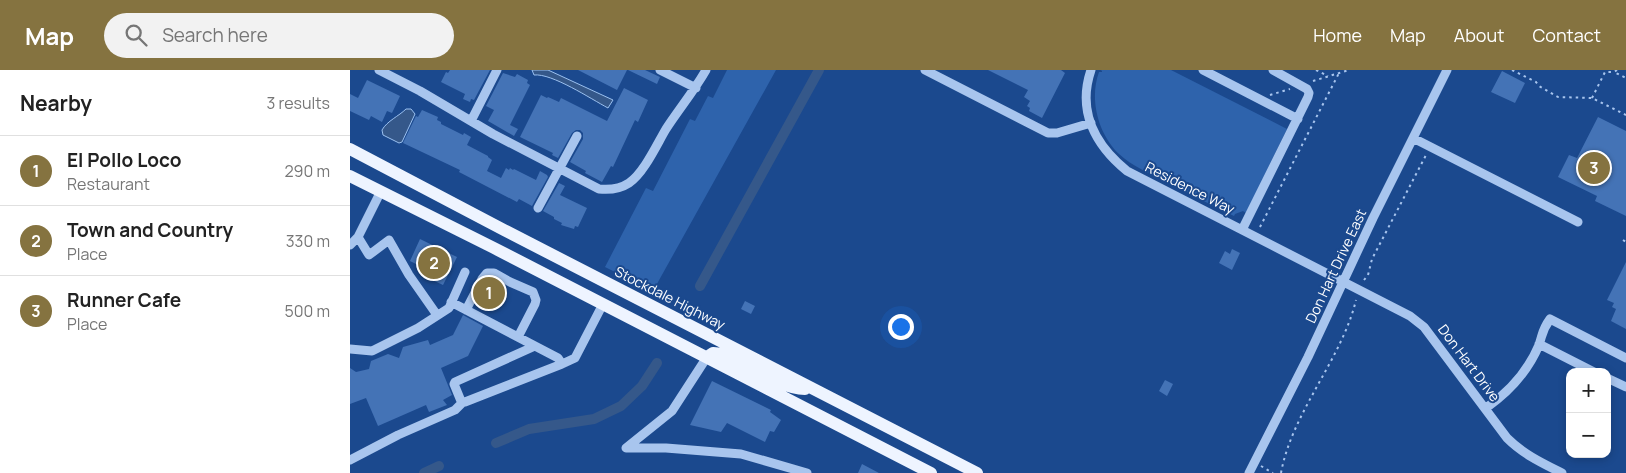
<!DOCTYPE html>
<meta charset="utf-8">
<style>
body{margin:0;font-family:Manrope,sans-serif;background:#f2f2f2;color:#222}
.controls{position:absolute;right:15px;bottom:15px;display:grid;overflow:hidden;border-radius:10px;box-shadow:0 2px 8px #0003}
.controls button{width:45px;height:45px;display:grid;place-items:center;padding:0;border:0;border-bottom:1px solid #e0e0e0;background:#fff;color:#222;font:25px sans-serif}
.you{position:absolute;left:550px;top:256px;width:18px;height:18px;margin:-12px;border:4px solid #fff;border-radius:50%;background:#1a73e8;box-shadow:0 0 0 8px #1a73e833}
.badge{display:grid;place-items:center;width:32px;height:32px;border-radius:50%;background:#857340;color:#fff;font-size:16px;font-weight:700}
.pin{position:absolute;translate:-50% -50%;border:2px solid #fff;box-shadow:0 1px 5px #0006}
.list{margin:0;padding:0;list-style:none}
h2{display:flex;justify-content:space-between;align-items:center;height:65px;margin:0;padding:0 20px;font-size:21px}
h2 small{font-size:16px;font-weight:400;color:#767676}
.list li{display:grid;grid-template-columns:32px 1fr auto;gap:15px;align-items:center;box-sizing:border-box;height:70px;padding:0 20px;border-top:1px solid #e0e0e0}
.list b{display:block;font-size:19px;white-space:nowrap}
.list p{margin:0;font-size:16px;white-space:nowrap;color:#767676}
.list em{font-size:16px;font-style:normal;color:#767676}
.icon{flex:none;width:28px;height:28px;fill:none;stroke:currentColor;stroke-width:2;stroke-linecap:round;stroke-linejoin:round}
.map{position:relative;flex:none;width:1276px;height:403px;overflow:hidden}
header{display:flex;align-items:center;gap:30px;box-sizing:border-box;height:70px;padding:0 25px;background:#857340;color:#fff}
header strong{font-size:24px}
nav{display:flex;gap:28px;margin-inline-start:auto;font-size:18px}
.search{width:350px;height:45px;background:#f2f2f2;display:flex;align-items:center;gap:12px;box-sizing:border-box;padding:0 18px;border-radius:28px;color:#767676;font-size:19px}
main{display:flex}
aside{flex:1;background:#fff}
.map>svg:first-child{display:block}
.green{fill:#2e63ac}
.water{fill:#35588a;stroke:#9ac0f0}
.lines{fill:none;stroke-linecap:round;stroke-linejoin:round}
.canal{stroke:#35588a;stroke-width:10}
.building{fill:#4473b6}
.path{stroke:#a8c5ee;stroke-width:2;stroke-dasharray:2.5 4;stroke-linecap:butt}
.minor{stroke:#a8c5ee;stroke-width:9}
.major{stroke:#eef4ff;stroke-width:12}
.labels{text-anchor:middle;stroke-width:4;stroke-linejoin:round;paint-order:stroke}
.street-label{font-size:14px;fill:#fff;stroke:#1b498e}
</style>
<header>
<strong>Map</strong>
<div class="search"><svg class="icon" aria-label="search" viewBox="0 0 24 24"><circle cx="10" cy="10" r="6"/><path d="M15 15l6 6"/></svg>Search here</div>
<nav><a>Home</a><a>Map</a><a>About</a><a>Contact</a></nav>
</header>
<main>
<aside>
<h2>Nearby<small>3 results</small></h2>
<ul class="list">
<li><span class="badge">1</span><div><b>El Pollo Loco</b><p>Restaurant</p></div><em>290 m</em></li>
<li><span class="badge">2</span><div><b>Town and Country</b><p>Place</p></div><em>330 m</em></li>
<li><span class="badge">3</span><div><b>Runner Cafe</b><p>Place</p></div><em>500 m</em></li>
</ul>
</aside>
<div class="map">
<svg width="1276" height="403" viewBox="0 0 1276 403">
<rect width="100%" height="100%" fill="#1b498e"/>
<!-- green -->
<path class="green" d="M377,0H426L303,221L255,197L296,118L303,121L340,49L345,51L358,26L363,28Z
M751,0H821L937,59L896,143L893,141L885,144L884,146C861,135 838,123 815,111C799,103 782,96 769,84C748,64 739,29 749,2H752V1Z"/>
<!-- water -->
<path class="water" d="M182,0H198L263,30L258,38C241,29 202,3 184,5Z
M56,39H61L65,44L52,72L49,73L33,65L32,60C37,51 49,46 56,39Z"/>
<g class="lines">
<!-- canal -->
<path class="canal" d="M350,216L469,0
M146,373L179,359L244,349L271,336L292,316L307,293
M74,403L89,396"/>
</g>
<!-- building -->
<path class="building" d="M100,0H140L124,30L121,29L120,32L113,29L115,24L91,12L96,2L98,3Z
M228,0H277L267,20Z
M278,0H295L310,7L307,14Z
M638,0H711L715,3L692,48L679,41L680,38L677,36L680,31L674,27L678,20Z
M1152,1L1175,13L1165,33L1141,22Z
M153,3L165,7L167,4L178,10L177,13L180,15L160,55L168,59L164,66L138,51L144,40L136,36Z
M17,10L50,26L42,43L37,41L32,52L21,46L19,50L0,41V24L8,28Z
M274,18L298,30L288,52L285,50L263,97L261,96L252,112L235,103L236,101L220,92L233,69V63L230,60H226L222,63L208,88L202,85L203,83L170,67L191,25L197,28L198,27L209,32L211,28L257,51Z
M72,40L88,47L87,50L91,52V54L113,65L114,63L121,67L117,75L138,86V87L142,90L137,101L151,108L156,98L159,100L160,98L163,100L164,99L186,110L190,101L197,105L198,107L182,136L169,129L167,132L109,102L110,100L53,73L66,46L68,47Z
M1248,47L1276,61V146L1245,131L1247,126L1208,107L1219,85L1227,88Z
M209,113L215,116L210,125L237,138L228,157L225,156L224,159L211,155L212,153L204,149V147L193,141Z
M70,169L107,187L93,215L78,208L79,205L67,199L68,195L60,191Z
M882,179L890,183L882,200L869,193L875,181L880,184Z
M1276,192V259L1261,251L1266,239L1262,237L1264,233L1257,230Z
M140,209L153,215L140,240L127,233Z
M395,231L405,236L401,244L391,239Z
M113,245L133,256L118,286L91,298L102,325L93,330L97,335L79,342L76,335L28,356L16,328L0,334V298L6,302L19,299L21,291L38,284L49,288L53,277L78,270L80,275L103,265Z
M815,310L823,314L817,326L809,321Z
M362,311L421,340L420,342L431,350L424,362L420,361L415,372L377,353L371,362L340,355Z
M512,394L529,403H508Z"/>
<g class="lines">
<!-- path -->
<path class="path" d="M966,0L978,6
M1162,0L1186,12L1189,16L1208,27L1242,28L1276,45
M1267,0L1264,2L1276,8
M963,11L999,0
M920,25L940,19
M1242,28L1255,2H1264
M910,157L989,3
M1273,170L1276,172
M1014,210L1018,205L1022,189L1076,85
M911,396L923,403
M931,403C942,342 992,289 1006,230"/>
<!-- minor -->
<path class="minor" d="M29,0L70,21L143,64L249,119C259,120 270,119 279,113C294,103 307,74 316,59C329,39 344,21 356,0
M310,0L346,18
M575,0L698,63H707L741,53
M741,0C727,41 745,75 777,101L1060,246L1074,257L1157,368C1173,384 1192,393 1212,403
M853,0L948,49
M121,51L147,0
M1063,68L1228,152
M188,138L227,66
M892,160L958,27L959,23L957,19L923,0
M8,167L19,185L39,170L59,205L87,245
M0,175L8,167L31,121
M101,232L185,276
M116,240L132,209L137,203H144L160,212L183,222L186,230L185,234L168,267
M1189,274L1244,302
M0,279L22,281L68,258L99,238L115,202
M357,287L322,341L276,378H316L391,384L457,403
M212,294L208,288L185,276L105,312L104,314L111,331L115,332L212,294L225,288L253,234
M1257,308L1276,317
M1136,338C1159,322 1178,301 1189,275C1193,263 1192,260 1200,249L1276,288
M0,390L48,365L105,340L113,332
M899,403L958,287L1023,148L1097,0"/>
<!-- major -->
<path class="major" d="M0,79L154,160L627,403
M0,106L144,178L581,403
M357,287L363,283L373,284C397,294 430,319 455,319"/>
</g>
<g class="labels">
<!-- street labels -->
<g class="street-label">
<text transform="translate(840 118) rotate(27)" y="5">Residence Way</text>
<text transform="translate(986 196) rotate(-65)" y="5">Don Hart Drive East</text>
<text transform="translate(320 228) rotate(27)" y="5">Stockdale Highway</text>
<text transform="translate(1119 293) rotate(53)" y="5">Don Hart Drive</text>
</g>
</g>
</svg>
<div class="controls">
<button>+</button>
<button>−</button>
</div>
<div class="you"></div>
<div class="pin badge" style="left:139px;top:223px">1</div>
<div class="pin badge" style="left:84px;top:193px">2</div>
<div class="pin badge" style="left:1244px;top:98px">3</div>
</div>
</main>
